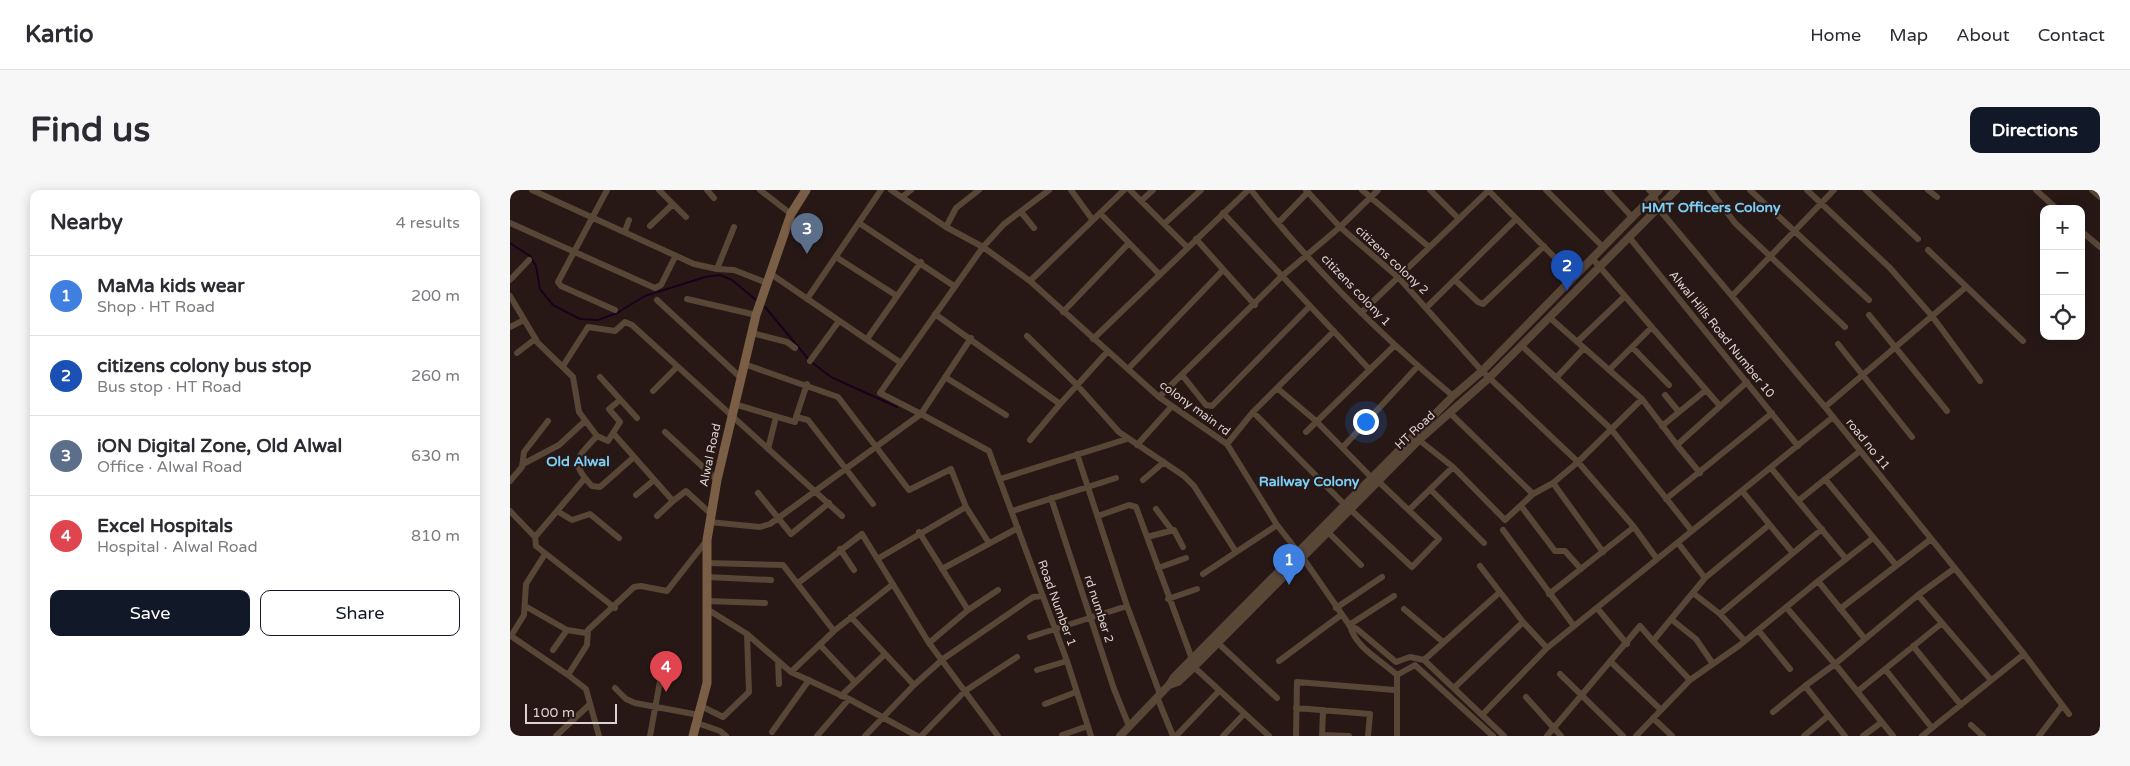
<!DOCTYPE html>
<meta charset="utf-8">
<style>
body{margin:0;font-family:"Varela Round",sans-serif;background:#f7f7f7;color:#2b2b33}
.controls{position:absolute;right:15px;top:15px;display:grid;overflow:hidden;border-radius:10px;box-shadow:0 2px 12px #0003}
.controls button{width:45px;height:45px;display:grid;place-items:center;padding:0;border:0;border-bottom:1px solid #e1e1e2;background:#fff;color:#2b2b33;font:25px sans-serif}
.scale{position:absolute;left:15px;bottom:12px;width:92px;box-sizing:border-box;padding-left:5px;border:2px solid #dbd1cf;border-top:0;font-size:14px;line-height:18px;white-space:nowrap;color:#dbd1cf;-webkit-text-stroke:4px #271816;paint-order:stroke}
.you{position:absolute;left:855px;top:231px;width:18px;height:18px;margin:-12px;border:4px solid #fff;border-radius:50%;background:#1a73e8;box-shadow:0 0 0 8px #1a73e833}
.badge{display:grid;place-items:center;width:32px;height:32px;border-radius:50%;background:#111827;color:#fff;font-size:16px;font-weight:700}
.pin{position:absolute;translate:-50% -41px;filter:drop-shadow(0 1px 2px #0008)}
.pin::after{content:'';position:absolute;top:26px;width:18px;height:15px;background:inherit;clip-path:polygon(0 0,100% 0,50% 100%)}
.list{margin:0;padding:0;list-style:none}
h2{display:flex;justify-content:space-between;align-items:center;height:65px;margin:0;padding:0 20px;font-size:21px}
h2 small{font-size:16px;font-weight:400;color:#7c7c81}
.list li{display:grid;grid-template-columns:32px 1fr auto;gap:15px;align-items:center;box-sizing:border-box;height:80px;padding:0 20px;border-top:1px solid #e1e1e2}
.list b{display:block;font-size:19px;white-space:nowrap}
.list p{margin:0;font-size:16px;white-space:nowrap;color:#7c7c81}
.list em{font-size:16px;font-style:normal;color:#7c7c81}
.actions{display:flex;gap:10px;padding:15px 20px}
.actions a{flex:1;padding:11px 0;border:1px solid #111827;border-radius:10px;text-align:center;font-size:18px;color:#111827}
.actions .main{background:#111827;color:#fff}
.icon{flex:none;width:28px;height:28px;fill:none;stroke:currentColor;stroke-width:2;stroke-linecap:round;stroke-linejoin:round}
.map{position:relative;flex:none;width:1590px;height:546px;overflow:hidden;border-radius:10px}
header{display:flex;align-items:center;gap:30px;box-sizing:border-box;height:70px;padding:0 25px;background:#fff;border-bottom:1px solid #e1e1e2}
header strong{font-size:24px}
nav{display:flex;gap:28px;margin-inline-start:auto;font-size:18px}
.intro{display:flex;align-items:center;justify-content:space-between;box-sizing:border-box;height:120px;padding:0 30px}
h1{margin:0;font-size:35px}
.button{padding:12px 22px;border-radius:10px;background:#111827;color:#fff;font-size:18px;font-weight:700}
main{display:flex;gap:30px;padding:0 30px}
aside{flex:1;background:#fff;border-radius:10px;box-shadow:0 2px 12px #0003}
.map>svg:first-child{display:block}
.lines{fill:none;stroke-linecap:round;stroke-linejoin:round}
.stream{stroke:#1b001d;stroke-width:2}
.minor{stroke:#584637;stroke-width:6}
.tertiary{stroke:#584637;stroke-width:8}
.secondary{stroke:#7a5e45;stroke-width:9}
.labels{text-anchor:middle;stroke-width:4.5;stroke-linejoin:round;paint-order:stroke}
.street-label{font-size:12px;fill:#dbd1cf;stroke:#271816}
.neighbourhood-label{font-size:14px;font-weight:bold;fill:#7ad0f7;stroke:#271816}
</style>
<header>
<strong>Kartio</strong>
<nav><a>Home</a><a>Map</a><a>About</a><a>Contact</a></nav>
</header>
<div class="intro"><h1>Find us</h1><a class="button">Directions</a></div>
<main>
<aside>
<h2>Nearby<small>4 results</small></h2>
<ul class="list">
<li><span class="badge" style="background:#3f7fe0">1</span><div><b>MaMa kids wear</b><p>Shop · HT Road</p></div><em>200 m</em></li>
<li><span class="badge" style="background:#1a4fb4">2</span><div><b>citizens colony bus stop</b><p>Bus stop · HT Road</p></div><em>260 m</em></li>
<li><span class="badge" style="background:#5c6f8a">3</span><div><b>iON Digital Zone, Old Alwal</b><p>Office · Alwal Road</p></div><em>630 m</em></li>
<li><span class="badge" style="background:#e0444e">4</span><div><b>Excel Hospitals</b><p>Hospital · Alwal Road</p></div><em>810 m</em></li>
</ul>
<div class="actions"><a class="main">Save</a><a>Share</a></div>
</aside>
<div class="map">
<svg width="1590" height="546" viewBox="0 0 1590 546">
<rect width="100%" height="100%" fill="#271816"/>
<g class="lines">
<!-- stream -->
<path class="stream" d="M0,53L20,66L26,76L30,99L43,115L70,129L88,130L107,123L135,106L195,87L210,85L222,90L246,110
M255,117L300,171L321,187L387,217"/>
<!-- minor -->
<path class="minor" d="M22,0L184,74L207,79L224,80L257,93
M97,0L48,92L51,96L105,120
M197,0L204,8
M250,0L281,24
M381,0L436,37L473,57L520,91L649,207L717,254L767,335L793,368L840,436L847,439L886,472L900,467L914,470L994,546
M561,0L582,29
M620,0L678,58
M741,0C801,76 869,144 943,206
M796,0L830,37L889,88L972,181L1068,272L1124,337L1147,369
M852,0L919,57
M920,0L948,28
M978,0L1064,87
M1036,0L1093,57
M1097,0L1123,28
M1139,0L1144,5L1148,18L1315,217L1514,464L1559,524
M1200,0L1225,33L1335,137
M1240,0L1359,110
M1297,0L1380,78L1422,126L1315,217
M1356,0L1408,49
M1418,0L1427,7
M1526,0L1547,19
M1582,0L1590,7
M392,7L401,0
M631,11L643,0
M163,14L176,27
M511,22L524,38
M590,23L650,85
M713,23L860,180
M0,33L145,98L151,95L165,67
M349,33L444,96
M768,33L798,2
M654,34L691,0
M140,36L163,14L149,0
M436,37L446,18L469,0
M115,41L119,30
M1571,41L1590,57
M1119,47L1288,256
M686,49L745,115
M1418,60L1513,151
M326,67L387,106
M1082,68L1210,216
M207,79L224,37
M261,84L391,173L370,203L411,224L461,148
M0,90L19,70
M945,90L968,112L973,114L1034,56
M520,91L614,0
M1456,97L1422,126L1470,191
M0,106L28,153L63,187L69,222L87,246C67,268 59,272 82,296L90,297L124,267
M1222,106L1324,0
M177,109L246,125
M297,109L371,0
M147,110L230,187
M916,118L1006,29
M553,122L618,54
M851,123L979,0
M425,124L550,214L520,250
M1359,125L1437,221
M1039,127L1132,209L1167,255
M0,137L14,130
M242,143L277,152L285,158
M517,146L567,195L609,242L674,286L684,296L726,362
M357,149L411,72
M583,149L738,0
M1067,152L1115,106
M1328,154L1402,247
M1012,156L1101,239L1182,341
M1122,157L1159,195
M7,163L25,149
M300,171L329,131
M391,173L473,57L494,34L539,0
M234,174L328,207L399,300L441,279L456,317L479,353
M53,176L78,137L105,141L115,132L122,135L332,326
M618,179L713,80
M1099,180L1142,137
M672,185L696,215L702,216L800,116
M90,187L127,228
M435,187L496,225
M1046,188L1074,158
M767,198L806,231L862,288
M143,201L167,177
M1155,205L1169,222
M649,207L771,87L830,37L868,0
M224,214L285,232L286,227L298,230L363,314
M550,214L598,161
M743,222L835,315
M940,223L1023,304
M286,227L297,194
M1152,236L1196,200
M155,242L207,290
M796,242L884,156
M103,243L110,232L99,219L110,210
M87,246L98,251L103,243L163,311L176,301L201,324
M909,250L943,277L995,330L1023,304L1043,293
M717,254L743,222L824,141
M627,255L662,216
M833,257L908,176
M258,259L266,227
M567,264L617,416L650,504
M13,274L49,255L75,231
M1261,278L1336,369
M1190,283L1167,255L1237,192
M75,288L25,347L26,356L105,418
M490,289L617,249
M1315,289L1386,375
M633,290L654,272
M0,291L12,277L14,262L38,231
M920,299L974,353
M1232,301L1283,363
M248,303L281,344L319,313
M126,305L144,290
M541,308L604,499L619,536
M1156,309L1262,223
M1288,311L1350,261
M1011,316L1045,361H1055L1071,379
M646,319L661,339
M841,320L902,377L929,349L868,291
M899,320L943,277
M0,321L25,347
M47,321L62,330L80,324L109,348
M502,321L606,288
M147,326L163,311
M588,326L619,315L626,317L682,469
M199,332L250,337L260,334L411,224L479,261L557,471L581,546
M993,340L1064,436
M409,342L458,420
M819,343L851,375
M637,347L664,340L673,357
M1168,353L1195,388
M330,359L344,380
M1093,362L1043,293L1068,272L1132,209
M35,364L16,394L14,425L1,446L58,485L77,455L78,440L124,397L131,396L157,401L197,350
M369,368L456,317
M197,373L273,375L324,441
M970,376L1013,432L1037,458
M648,378L676,368
M432,379L508,338
M693,384L767,335
M197,387L261,390
M1308,391L1363,348
M288,393L352,344L419,453L488,546
M1183,403L1210,424L1234,450
M1039,404L1124,337
M1408,405L1481,490
M658,409L687,399
M197,411L255,413
M15,416L57,440L76,443
M1276,417L1325,474L1295,496
M826,418L872,387
M1087,418L1117,454
M197,419L237,444L281,482L339,509L407,546
M894,419L933,452
M1330,419L1421,349
M1210,424L1312,339
M341,427L404,495
M1161,429L1186,449L1203,474
M839,435L884,406
M840,436C846,458 871,470 887,485
M1248,440L1280,479
M520,447L617,416
M1143,451L1180,490
M419,453L458,420L488,400
M708,453L767,508
M310,455L345,492
M1403,456L1451,515
M43,460L57,440
M914,470L990,402
M268,471L269,494
M769,471L831,425
M1100,471L1150,519
M684,477L759,546
M1375,479L1422,538
M527,480L557,471
M281,482L324,441L383,394
M1050,484L1113,546
M58,485L76,499L89,546
M887,485L905,475L983,546
M105,498L116,509L125,513L189,525
M944,498L1013,432
M1348,501L1432,433
M331,506L375,464
M647,507L663,546
M1016,507L1051,546
M535,514L566,502
M191,516L213,527L239,502L237,444
M786,518L860,524L858,546
M1263,522L1295,496L1335,546
M972,525L1037,458L1323,227
M1143,528L1162,546
M187,533L210,541L216,546
M1461,535L1473,546
M262,542L299,490
M552,545L578,536
M812,545L839,546
M46,546L79,515
M140,546L153,475
M307,546L339,509
M355,546L404,495L433,469L523,407L532,406
M411,546L455,501L507,467
M666,546L709,501
M713,546L734,524
M786,546L787,492L885,500
M812,546L813,520
M887,546V485
M1037,546L1130,436L1143,451L1195,388L1259,335
M1126,546L1180,490L1230,455L1308,391L1355,449
M1294,546L1318,526
M1353,546L1372,532
M1383,546L1325,474L1408,405L1445,378
M1412,546L1514,464
M1529,546L1552,516"/>
<!-- tertiary -->
<path class="tertiary" d="M659,495L668,492L684,477L909,250L979,188L1166,0
M610,546L659,495L664,487L943,206L972,181L1149,0"/>
<!-- secondary -->
<path class="secondary" d="M183,546L197,493V350L207,290L246,125L281,24L296,0"/>
</g>
<g class="labels">
<!-- street labels -->
<g class="street-label">
<text transform="translate(882 70) rotate(43)" y="4">citizens colony 2</text>
<text transform="translate(846 100) rotate(46)" y="4">citizens colony 1</text>
<text transform="translate(1212 144) rotate(51)" y="4">Alwal Hills Road Number 10</text>
<text transform="translate(685 218) rotate(36)" y="4">colony main rd</text>
<text transform="translate(905 240) rotate(-43)" y="4">HT Road</text>
<text transform="translate(1358 254) rotate(51)" y="4">road no 11</text>
<text transform="translate(200 265) rotate(-78)" y="4">Alwal Road</text>
<text transform="translate(547 413) rotate(70)" y="4">Road Number 1</text>
<text transform="translate(589 419) rotate(72)" y="4">rd number 2</text>
</g>
<!-- neighbourhood labels -->
<g class="neighbourhood-label">
<text x="1201" y="22">HMT Officers Colony</text>
<text x="68" y="276">Old Alwal</text>
<text x="799" y="296">Railway Colony</text>
</g>
</g>
</svg>
<div class="controls">
<button>+</button>
<button>−</button>
<button><svg class="icon" aria-label="locate" viewBox="0 0 24 24"><circle cx="12" cy="12" r="6"/><path d="M12 2v4M12 18v4M2 12h4M18 12h4"/></svg></button>
</div>
<div class="scale">100 m</div>
<div class="you"></div>
<div class="pin badge" style="left:779px;top:395px;background:#3f7fe0">1</div>
<div class="pin badge" style="left:1057px;top:101px;background:#1a4fb4">2</div>
<div class="pin badge" style="left:297px;top:64px;background:#5c6f8a">3</div>
<div class="pin badge" style="left:156px;top:502px;background:#e0444e">4</div>
</div>
</main>
